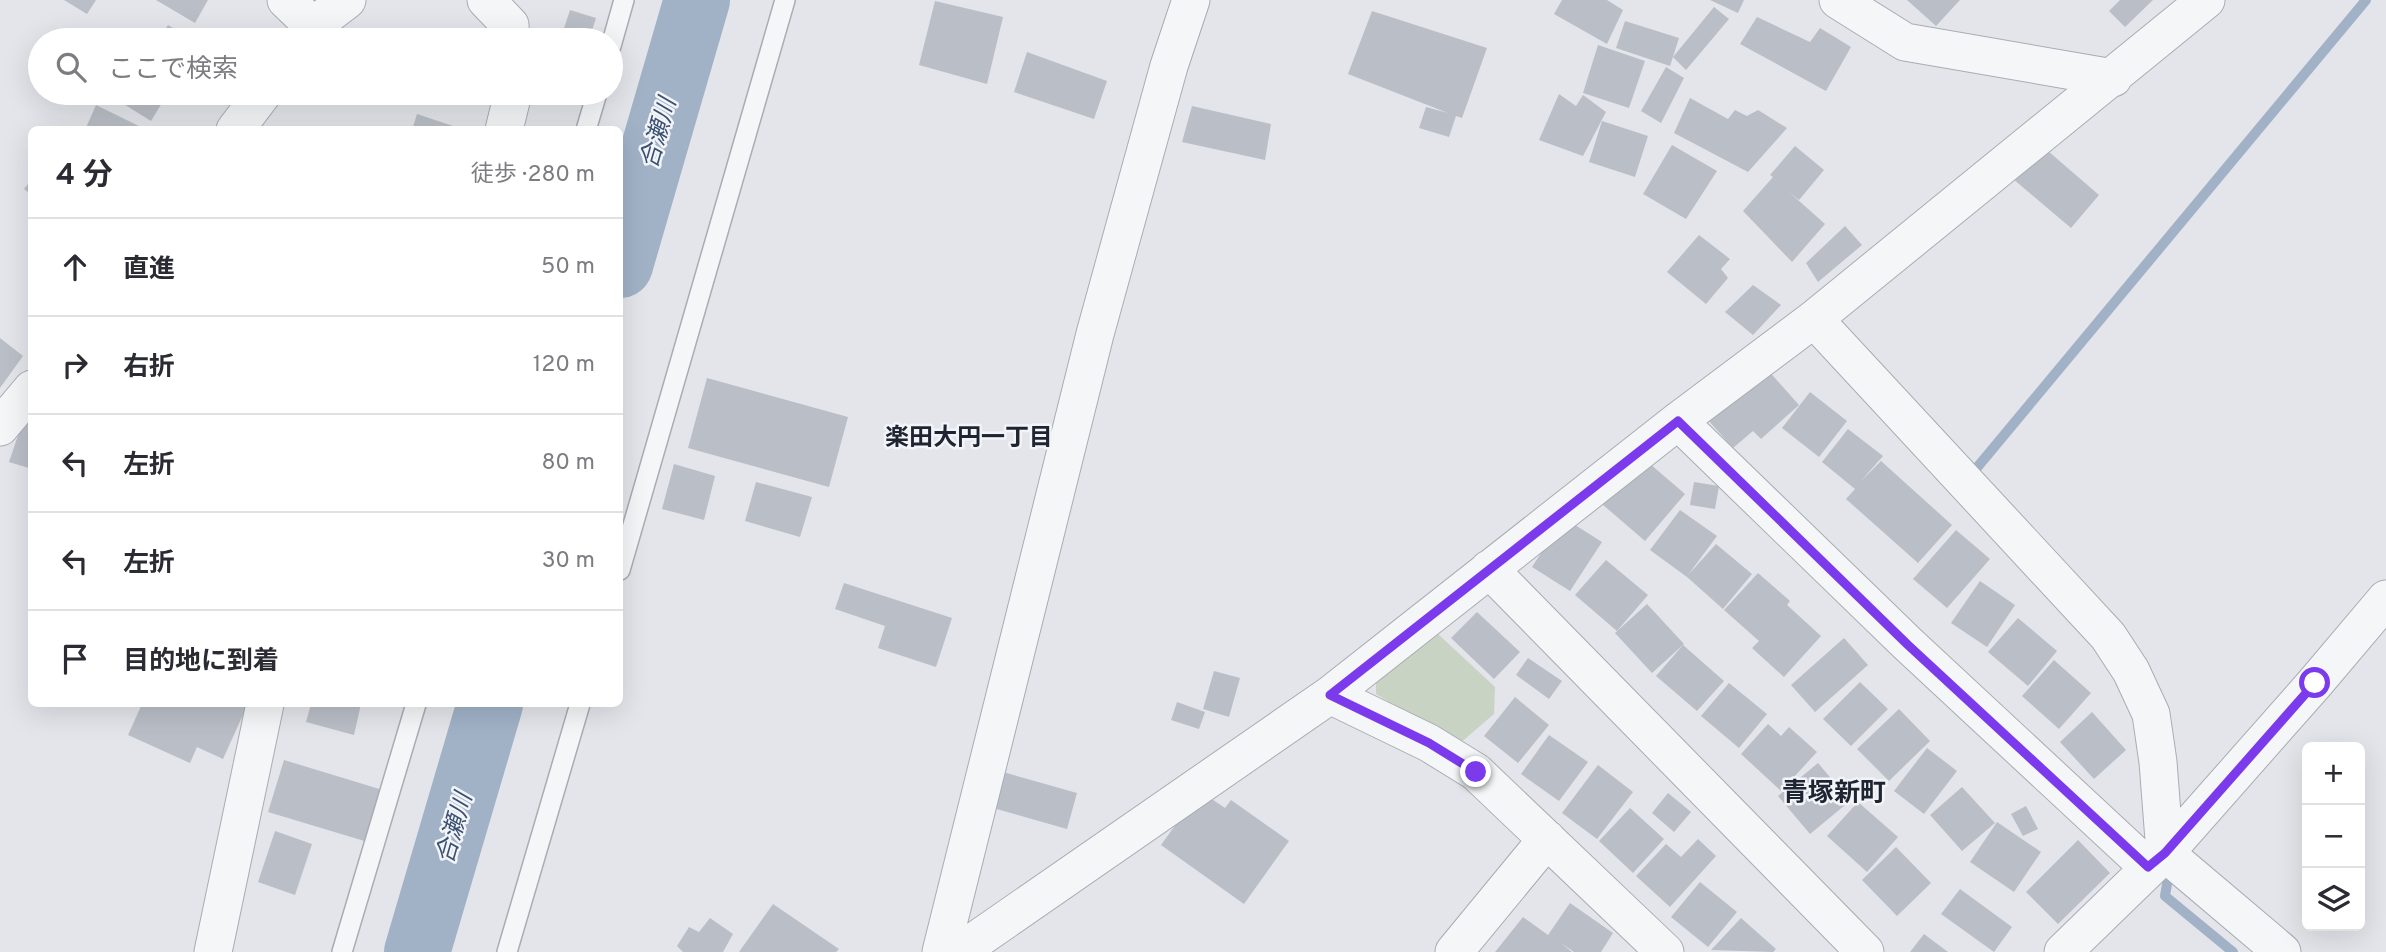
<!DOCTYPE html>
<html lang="ja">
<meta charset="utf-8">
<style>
body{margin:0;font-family:Overpass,"Noto Sans JP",sans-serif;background:#f7f7f7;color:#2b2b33}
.controls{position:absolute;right:21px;bottom:21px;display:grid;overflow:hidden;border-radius:10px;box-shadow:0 7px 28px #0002}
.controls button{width:63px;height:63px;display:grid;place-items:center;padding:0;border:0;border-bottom:2px solid #e1e1e2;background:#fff;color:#2b2b33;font:35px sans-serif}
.stop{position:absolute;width:21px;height:21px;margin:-16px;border:5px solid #7c3aed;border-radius:50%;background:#fff}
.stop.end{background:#7c3aed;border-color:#fff;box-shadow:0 2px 7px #0008}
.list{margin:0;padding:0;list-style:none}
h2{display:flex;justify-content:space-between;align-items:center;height:91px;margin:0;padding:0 28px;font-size:30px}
h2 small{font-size:23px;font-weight:400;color:#7c7c81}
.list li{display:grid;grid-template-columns:46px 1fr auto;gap:21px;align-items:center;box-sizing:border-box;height:98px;padding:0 28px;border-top:2px solid #e1e1e2}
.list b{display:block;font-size:26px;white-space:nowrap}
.list em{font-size:23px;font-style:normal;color:#7c7c81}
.icon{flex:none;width:38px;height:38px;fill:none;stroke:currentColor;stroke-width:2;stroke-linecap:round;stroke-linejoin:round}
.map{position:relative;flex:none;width:2386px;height:952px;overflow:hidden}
.search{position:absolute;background:#fff;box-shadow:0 7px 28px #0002;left:28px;top:28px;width:595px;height:77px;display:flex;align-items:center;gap:18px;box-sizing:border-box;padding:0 24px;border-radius:38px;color:#7c7c81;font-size:26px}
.panel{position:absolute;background:#fff;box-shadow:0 7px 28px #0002;left:28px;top:126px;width:595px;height:581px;border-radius:10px}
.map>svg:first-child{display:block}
.green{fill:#c8d3c4}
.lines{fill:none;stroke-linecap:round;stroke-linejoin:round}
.stream{stroke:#a1b2c7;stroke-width:10}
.river{stroke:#a1b2c7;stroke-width:66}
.building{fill:#babec6}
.lane-casing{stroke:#a8acb4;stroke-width:22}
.street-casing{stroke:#a8acb4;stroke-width:39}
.lane{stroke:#f5f6f8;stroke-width:19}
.street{stroke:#f5f6f8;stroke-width:37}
.route{stroke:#7c3aed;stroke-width:9}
.labels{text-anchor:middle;stroke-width:5;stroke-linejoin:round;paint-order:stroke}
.water-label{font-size:24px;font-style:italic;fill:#395072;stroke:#f2f4f7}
.neighbourhood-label{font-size:24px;font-weight:bold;fill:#1e2432;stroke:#f2f4f7}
.quarter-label{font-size:26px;font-weight:bold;fill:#1e2432;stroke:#f2f4f7}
</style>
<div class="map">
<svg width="2386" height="952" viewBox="0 0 2386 952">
<rect width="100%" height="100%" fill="#e3e5ea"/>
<!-- green -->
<path class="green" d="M1438,634L1495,687L1494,714L1459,744L1376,694V682Z"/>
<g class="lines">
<!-- stream -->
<path class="stream" d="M1970,476L2366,0
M2170,866L2165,896L2233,952"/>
<!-- river -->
<path class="river" d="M620,265L697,0
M417,952L490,704"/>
</g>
<!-- building -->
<path class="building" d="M64,0H96L87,14Z
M156,0H208L195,23Z
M1562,0H1607L1623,10L1607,44L1554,14Z
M1710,0H1744L1738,13Z
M1907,0H1960L1936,26Z
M2120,0H2153L2125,27L2109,11Z
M935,1L1003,17L987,84L919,65Z
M1714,7L1729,19L1686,70L1673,57Z
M570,10L596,18L589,40H560Z
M1372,11L1487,48L1462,118L1456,116L1449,137L1419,128L1426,107L1448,113L1348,74Z
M1757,17L1810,42L1820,28L1851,47L1826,91L1740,44Z
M1625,21L1679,38L1670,66L1616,48Z
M168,25L193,40H159Z
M217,29L234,40H209Z
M1598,45L1645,61L1629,108L1583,93Z
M1027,52L1107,81L1094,119L1014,92Z
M1666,67L1684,78L1661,123L1641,111Z
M94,93H110L106,99Z
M128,93H168L151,121L122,103Z
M201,93H217L212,101Z
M1559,94L1576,106L1583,95L1606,112L1583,156L1539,140Z
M1690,98L1728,119L1735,110L1747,116L1758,110L1787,128L1748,172L1674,133Z
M96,105L147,130H85Z
M1192,106L1271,124L1265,160L1182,142Z
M417,114L453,126L452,130H412Z
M1602,121L1648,136L1635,177L1589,162Z
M1672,145L1717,171L1686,219L1643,194Z
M2041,145L2099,195L2071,228L2012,178Z
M1795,146L1824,170L1799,200L1789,192L1825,224L1792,262L1743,211L1773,177L1770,175Z
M32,179V195L24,189Z
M1845,226L1862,245L1818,282L1806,263Z
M1699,235L1730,259L1721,269L1728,278L1706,304L1667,272Z
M1753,285L1781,305L1753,335L1725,312Z
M0,338L23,356L0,388Z
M1766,368L1799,405L1761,439L1753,431L1733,448L1707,419Z
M707,378L848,417L829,487L688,448Z
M1810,392L1847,421L1819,457L1782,428Z
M31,397H32V469L9,462Z
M1848,429L1883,456L1860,482L1881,461L1952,525L1918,563L1846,499L1855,489L1822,462Z
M1642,457L1685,494L1645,541L1602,504Z
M674,464L715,476L704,520L662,509Z
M756,482L812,497L800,537L745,521Z
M1694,482L1719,486L1715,509L1690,505Z
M1680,510L1717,536L1688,575L1716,544L1752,574L1723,609L1687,577L1650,550Z
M1564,518L1602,542L1570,591L1532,567Z
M1956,530L1990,559L1947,608L1913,579Z
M1606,560L1648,595L1617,631L1575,595Z
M1758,573L1790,601L1787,605L1821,636L1784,677L1752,648L1759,641L1724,610Z
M1980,581L2015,605L1987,647L1951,623Z
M844,583L952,618L936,667L878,648L885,626L835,609Z
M1647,604L1684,644L1652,673L1615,633Z
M1477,612L1520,652L1494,679L1451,638Z
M2018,618L2057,651L2028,686L1988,652Z
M1844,638L1868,665L1815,712L1791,685Z
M1683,645L1724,681L1697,711L1656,676Z
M1528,658L1562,681L1549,699L1516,675Z
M2054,660L2091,693L2059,729L2022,696Z
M1214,671L1240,678L1229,717L1203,709Z
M1860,682L1888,709L1851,746L1823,719Z
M1729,683L1767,714L1739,748L1701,716Z
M1515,697L1549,725L1518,763L1484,736Z
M1177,702L1205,712L1199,729L1171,720Z
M142,704H241L247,706L223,759L197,747L190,763L128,735Z
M311,704H361L354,735L306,722Z
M1899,709L1930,741L1889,781L1857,749Z
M2092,712L2126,750L2094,779L2060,742Z
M1768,724L1781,736L1789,727L1817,752L1781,791L1741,754Z
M1549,735L1588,762L1559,801L1521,774Z
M1927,748L1957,771L1924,814L1894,791Z
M284,760L386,791L371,843L268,812Z
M1818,763L1850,801L1810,834L1778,796Z
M1598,765L1633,792L1597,839L1562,813Z
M996,770L1077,793L1067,829L986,806Z
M1962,787L1995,823L1962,851L1930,815Z
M1200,791L1225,808L1231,800L1289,841L1244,904L1161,845Z
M1668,793L1691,812L1674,832L1652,813Z
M1858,802L1898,837L1867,872L1827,836Z
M2026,806L2038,829L2023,836L2011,814Z
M1630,808L1664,839L1633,873L1599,841Z
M1997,822L2041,852L2014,892L1970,862Z
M275,831L312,844L295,895L258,882Z
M1698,839L1716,856L1670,907L1636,876L1666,844L1681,857Z
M2078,840L2110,873L2058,924L2026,892Z
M1896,847L1931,883L1897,916L1862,880Z
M1700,882L1737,912L1708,947L1671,917Z
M1960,889L2012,927L1994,952L1941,914Z
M1570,903L1613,933L1601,952H1574L1561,943L1572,952H1495L1523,917L1548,935Z
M773,904L839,949L836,952H739Z
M710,918L733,934L723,952H683L677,946L689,927L699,932Z
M1741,918L1776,949L1773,952L1711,950Z
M1924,934L1948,952H1910Z"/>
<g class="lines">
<!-- lane casing -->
<g class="lane-casing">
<path id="lane" d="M611,46L624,0
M586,130L597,93
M620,570L785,0
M342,952L416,704
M507,952L580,704"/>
</g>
<!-- street casing -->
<g class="street-casing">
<path id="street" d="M286,0L313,26
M486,0L510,25L511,40
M1838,0L1905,42L2113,78
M302,40L313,26L347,0
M235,130L263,93
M504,130L513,93
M1814,319L2108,636L2131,671L2151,714L2158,762L2165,853L2282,952
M1678,421L1908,644L2148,867
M0,427L32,389
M1489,569L1865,952
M1330,695L1429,743L1476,772L1665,952
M213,952L265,704
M941,952L1095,334L1169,66L1191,0
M959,952L1330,695L1678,421L1814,319L2206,0
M1454,952L1547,839
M2063,952L2165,853L2315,683L2386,599"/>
</g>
<!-- lane -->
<use href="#lane" class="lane"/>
<!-- street -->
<use href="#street" class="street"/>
</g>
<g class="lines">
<!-- route -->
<path class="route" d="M1476,772L1429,743L1330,695L1678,421L1908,645L2148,867L2165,853L2315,683"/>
</g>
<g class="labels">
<!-- water labels -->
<g class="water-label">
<text transform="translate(658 133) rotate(-74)" y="8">合瀬川</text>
<text transform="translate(454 828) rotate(-74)" y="8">合瀬川</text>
</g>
<!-- neighbourhood labels -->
<g class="neighbourhood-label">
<text x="969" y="445">楽田大円一丁目</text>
</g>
<!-- quarter labels -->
<g class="quarter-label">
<text x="1834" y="801">青塚新町</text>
</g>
</g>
</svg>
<div class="controls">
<button>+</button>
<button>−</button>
<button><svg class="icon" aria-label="layers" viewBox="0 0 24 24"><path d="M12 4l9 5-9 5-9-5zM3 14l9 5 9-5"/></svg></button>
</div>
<div class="stop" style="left:2315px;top:683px"></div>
<div class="stop end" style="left:1476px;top:772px"></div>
<div class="search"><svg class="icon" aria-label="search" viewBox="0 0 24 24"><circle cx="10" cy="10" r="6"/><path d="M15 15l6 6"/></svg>ここで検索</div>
<section class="panel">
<h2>4 分<small>徒歩 · 280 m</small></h2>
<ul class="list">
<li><svg class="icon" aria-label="ahead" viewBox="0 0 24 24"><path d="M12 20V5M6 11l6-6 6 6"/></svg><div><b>直進</b></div><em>50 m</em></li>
<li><svg class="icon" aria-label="right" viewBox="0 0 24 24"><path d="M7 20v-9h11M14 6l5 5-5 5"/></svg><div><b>右折</b></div><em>120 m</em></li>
<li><svg class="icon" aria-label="left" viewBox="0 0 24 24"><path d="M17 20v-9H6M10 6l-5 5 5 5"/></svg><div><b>左折</b></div><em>80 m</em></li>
<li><svg class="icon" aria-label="left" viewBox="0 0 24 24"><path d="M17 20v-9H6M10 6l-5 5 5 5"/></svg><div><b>左折</b></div><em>30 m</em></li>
<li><svg class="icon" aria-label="arrive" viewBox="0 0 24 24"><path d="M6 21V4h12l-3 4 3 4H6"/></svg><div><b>目的地に到着</b></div></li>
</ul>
</section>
</div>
